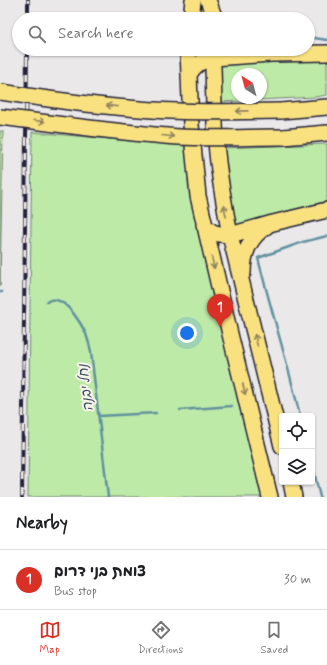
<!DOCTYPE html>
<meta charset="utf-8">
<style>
body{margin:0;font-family:Mynerve,"Playpen Sans Hebrew",sans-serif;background:#f2f2f2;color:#202124}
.controls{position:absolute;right:12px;bottom:12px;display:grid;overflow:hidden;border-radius:4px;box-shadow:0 1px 3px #0004}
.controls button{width:36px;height:36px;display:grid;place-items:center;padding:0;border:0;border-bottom:1px solid #e0e0e0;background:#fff;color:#202124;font:20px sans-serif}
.compass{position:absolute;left:231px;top:68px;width:36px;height:36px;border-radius:50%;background:#fff;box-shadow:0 1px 3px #0004;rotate:324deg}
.you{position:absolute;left:187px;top:333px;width:14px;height:14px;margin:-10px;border:3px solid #fff;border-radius:50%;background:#1a73e8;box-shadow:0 0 0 6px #1a73e833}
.badge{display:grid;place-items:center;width:26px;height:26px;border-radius:50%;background:#d93025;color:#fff;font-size:13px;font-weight:700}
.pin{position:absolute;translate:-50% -33px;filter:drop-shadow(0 1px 2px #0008)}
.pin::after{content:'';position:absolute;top:21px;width:14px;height:12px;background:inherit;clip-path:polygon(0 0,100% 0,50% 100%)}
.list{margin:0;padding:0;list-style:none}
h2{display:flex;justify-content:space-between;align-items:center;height:52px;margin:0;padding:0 16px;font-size:17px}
h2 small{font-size:13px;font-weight:400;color:#757577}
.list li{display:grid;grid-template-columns:26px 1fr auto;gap:12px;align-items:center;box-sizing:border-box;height:60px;padding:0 16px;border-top:1px solid #e0e0e0}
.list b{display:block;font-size:15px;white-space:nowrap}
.list p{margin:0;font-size:13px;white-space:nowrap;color:#757577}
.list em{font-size:13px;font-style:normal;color:#757577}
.icon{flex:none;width:22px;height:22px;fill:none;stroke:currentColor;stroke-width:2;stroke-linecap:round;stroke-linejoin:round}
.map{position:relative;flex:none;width:327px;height:497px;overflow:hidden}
.search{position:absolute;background:#fff;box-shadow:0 1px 3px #0004;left:12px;right:12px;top:12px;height:44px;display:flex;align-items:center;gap:10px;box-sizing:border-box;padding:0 14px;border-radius:22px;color:#757577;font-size:15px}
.sheet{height:112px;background:#fff}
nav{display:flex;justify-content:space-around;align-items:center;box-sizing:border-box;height:56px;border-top:1px solid #e0e0e0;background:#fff;font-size:11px;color:#757577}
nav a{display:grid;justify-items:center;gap:2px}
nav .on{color:#d93025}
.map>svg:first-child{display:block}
.green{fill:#beeaa7;stroke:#708671;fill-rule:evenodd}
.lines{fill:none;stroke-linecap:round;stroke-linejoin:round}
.stream{stroke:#61929f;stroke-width:2.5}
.highway-casing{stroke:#22223b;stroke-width:18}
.highway{stroke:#fae180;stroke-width:15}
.rail-casing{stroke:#22223b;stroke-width:4}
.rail{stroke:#f7f3e8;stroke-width:2.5;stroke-dasharray:8;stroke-linecap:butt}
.highway-bridge-casing{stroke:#22223b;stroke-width:18;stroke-linecap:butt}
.highway-bridge{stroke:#fae180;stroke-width:15}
.oneway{stroke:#8e825e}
.labels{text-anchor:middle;stroke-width:4;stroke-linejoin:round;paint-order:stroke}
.water-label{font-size:14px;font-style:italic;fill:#3c5065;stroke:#f7f3e8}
</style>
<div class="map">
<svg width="327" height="497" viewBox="0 0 327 497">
<rect width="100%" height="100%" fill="#eae8e9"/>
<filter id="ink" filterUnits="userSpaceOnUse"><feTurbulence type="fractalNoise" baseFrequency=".025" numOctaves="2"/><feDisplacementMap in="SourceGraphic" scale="8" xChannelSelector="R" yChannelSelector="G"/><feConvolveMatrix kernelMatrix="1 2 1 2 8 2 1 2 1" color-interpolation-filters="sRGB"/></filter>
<g filter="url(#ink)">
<!-- green -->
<path class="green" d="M327,60V95L315,97L222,102L217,63ZM237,74H261V98H237Z
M0,131H3L0,286Z
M32,132L188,146L212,285L262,497H28Z
M327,144V201L291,210L235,226L223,148Z"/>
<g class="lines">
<!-- stream -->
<path class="stream" d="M308,37L327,40
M0,292H2
M47,302C49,300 52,299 56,300C68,302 81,323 86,334C88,340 90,346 91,352L108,497
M180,410L232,406
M99,416L156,413
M300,416C288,363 271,311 258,258L303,242L327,236
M312,463L320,497"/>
<!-- highway casing -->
<g class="highway-casing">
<path id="highway" d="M208,0L215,19
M191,19L193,0
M188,49L191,125L198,196L230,334L270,497
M212,49C214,73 213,98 215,123C216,160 223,198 230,235L282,446
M189,74C195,65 202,60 212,58L272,54L327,53
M281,111L327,107
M283,137L327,133
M204,225L212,232L219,234L230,235L273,223L327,210
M243,273C243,252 250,237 267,226
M291,482L294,497"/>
</g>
<!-- highway -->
<use href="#highway" class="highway"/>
<!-- rail casing -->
<g class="rail-casing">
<path id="rail" d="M28,19V0
M22,497L27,49"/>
</g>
<!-- rail -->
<use href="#rail" class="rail"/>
<!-- highway-bridge casing -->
<g class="highway-bridge-casing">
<path id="highway-bridge" d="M0,92C42,98 85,105 128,108C178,113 230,112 281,111
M0,117C59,124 119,133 179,137C213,139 248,137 283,137"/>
</g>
<!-- highway-bridge -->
<use href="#highway-bridge" class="highway-bridge"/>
</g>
<!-- one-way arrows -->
<defs><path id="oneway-shaft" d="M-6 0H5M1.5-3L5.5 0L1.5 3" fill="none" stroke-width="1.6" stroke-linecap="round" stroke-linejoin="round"/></defs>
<g class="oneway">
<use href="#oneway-shaft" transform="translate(112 106) rotate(-173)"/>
<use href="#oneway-shaft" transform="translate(242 111) rotate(179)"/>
<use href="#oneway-shaft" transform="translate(39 121) rotate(7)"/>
<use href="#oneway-shaft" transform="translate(168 136) rotate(5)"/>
<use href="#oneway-shaft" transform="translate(225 211) rotate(-101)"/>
<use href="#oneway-shaft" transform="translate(213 263) rotate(77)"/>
<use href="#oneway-shaft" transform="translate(256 340) rotate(-104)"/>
<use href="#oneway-shaft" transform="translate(244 389) rotate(76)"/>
</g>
</g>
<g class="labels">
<!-- water labels -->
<g class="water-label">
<text transform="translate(85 388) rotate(-97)" y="5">נחל יבנה</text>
</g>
</g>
</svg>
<div class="controls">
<button><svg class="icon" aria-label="locate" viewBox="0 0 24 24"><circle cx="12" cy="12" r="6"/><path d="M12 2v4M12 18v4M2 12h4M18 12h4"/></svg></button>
<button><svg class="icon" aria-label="layers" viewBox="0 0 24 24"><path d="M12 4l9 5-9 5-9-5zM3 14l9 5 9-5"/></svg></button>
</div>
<svg class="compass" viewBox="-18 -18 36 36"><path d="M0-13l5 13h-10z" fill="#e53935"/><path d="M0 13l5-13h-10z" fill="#757577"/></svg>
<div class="you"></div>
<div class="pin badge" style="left:220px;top:327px">1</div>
<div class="search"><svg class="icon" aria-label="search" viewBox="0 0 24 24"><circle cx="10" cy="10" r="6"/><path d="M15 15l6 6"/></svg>Search here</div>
</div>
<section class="sheet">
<h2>Nearby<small></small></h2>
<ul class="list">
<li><span class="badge">1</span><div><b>צומת בני דרום</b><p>Bus stop</p></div><em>30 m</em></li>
</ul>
</section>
<nav>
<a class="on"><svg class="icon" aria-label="map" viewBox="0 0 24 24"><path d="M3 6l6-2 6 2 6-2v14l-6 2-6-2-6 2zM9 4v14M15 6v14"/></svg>Map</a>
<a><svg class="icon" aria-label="directions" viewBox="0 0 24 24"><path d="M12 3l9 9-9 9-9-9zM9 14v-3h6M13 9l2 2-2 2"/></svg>Directions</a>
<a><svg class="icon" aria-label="saved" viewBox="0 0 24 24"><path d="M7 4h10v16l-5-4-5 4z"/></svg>Saved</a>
</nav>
